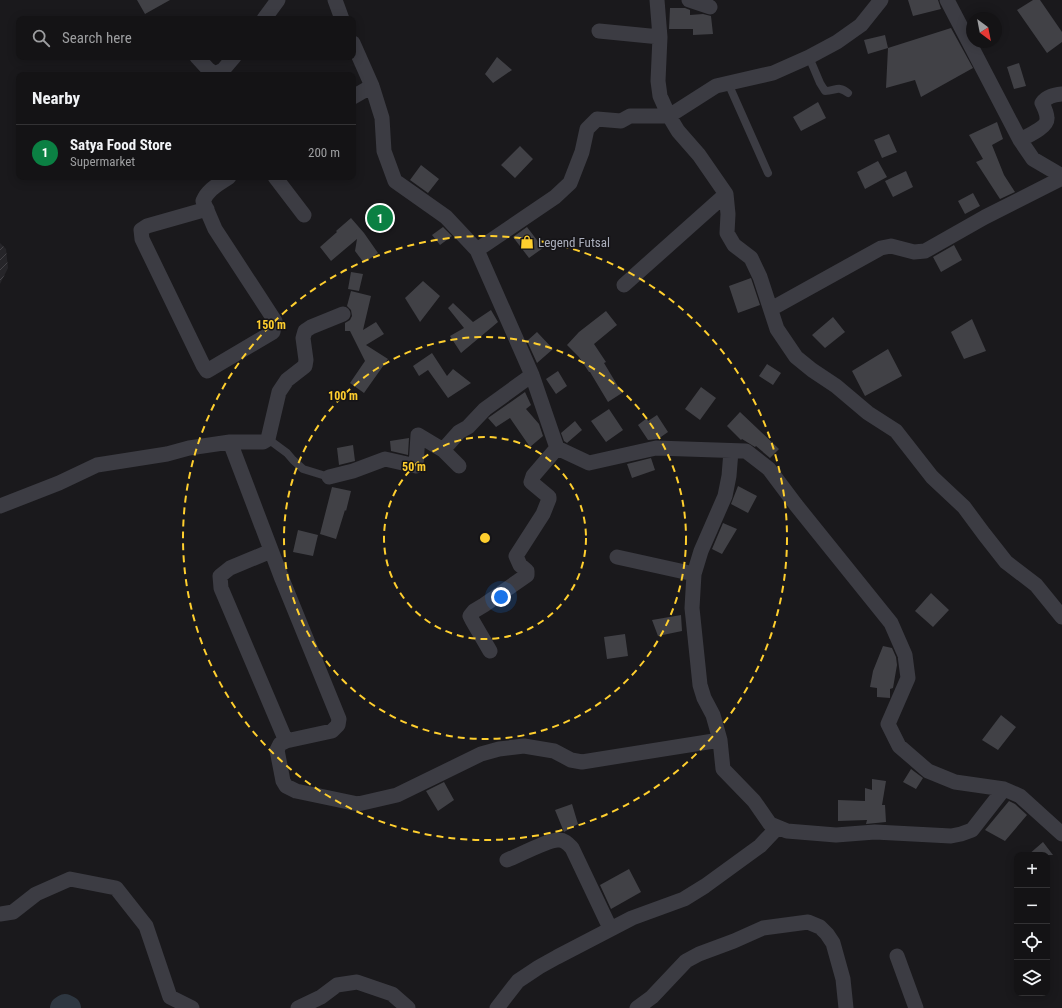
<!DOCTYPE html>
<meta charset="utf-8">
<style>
body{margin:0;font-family:"Roboto Condensed",sans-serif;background:#212022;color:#f1f3f6}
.controls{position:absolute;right:12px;bottom:12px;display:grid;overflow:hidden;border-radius:8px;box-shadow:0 2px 10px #0003}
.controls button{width:36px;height:36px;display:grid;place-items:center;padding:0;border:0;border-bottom:1px solid #333234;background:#141315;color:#f1f3f6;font:20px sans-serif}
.compass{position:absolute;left:966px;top:12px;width:36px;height:36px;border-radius:50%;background:#141315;box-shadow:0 2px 10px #0003;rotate:148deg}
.you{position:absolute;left:501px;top:597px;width:14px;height:14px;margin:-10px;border:3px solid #fff;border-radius:50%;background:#1a73e8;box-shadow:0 0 0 6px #1a73e833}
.badge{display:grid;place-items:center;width:26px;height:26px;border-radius:50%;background:#0b8043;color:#fff;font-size:13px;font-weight:700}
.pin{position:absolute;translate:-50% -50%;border:2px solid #fff;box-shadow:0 1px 4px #0006}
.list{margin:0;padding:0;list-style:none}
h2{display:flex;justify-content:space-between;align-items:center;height:52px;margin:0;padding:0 16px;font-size:17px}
h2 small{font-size:13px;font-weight:400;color:#9d9ea0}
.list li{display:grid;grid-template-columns:26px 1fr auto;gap:12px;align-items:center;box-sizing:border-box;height:56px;padding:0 16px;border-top:1px solid #333234}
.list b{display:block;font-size:15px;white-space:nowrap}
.list p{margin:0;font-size:13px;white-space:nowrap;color:#9d9ea0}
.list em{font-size:13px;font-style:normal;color:#9d9ea0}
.icon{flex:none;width:22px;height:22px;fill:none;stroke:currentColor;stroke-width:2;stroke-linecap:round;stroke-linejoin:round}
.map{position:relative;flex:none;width:1062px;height:1008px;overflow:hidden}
.search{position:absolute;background:#141315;box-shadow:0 2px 10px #0003;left:16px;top:16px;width:340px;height:44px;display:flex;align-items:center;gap:10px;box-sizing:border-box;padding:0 14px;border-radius:8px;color:#9d9ea0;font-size:15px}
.panel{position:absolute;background:#141315;box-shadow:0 2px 10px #0003;left:16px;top:72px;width:340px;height:108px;border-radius:8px}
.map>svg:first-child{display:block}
.industrial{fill:url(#industrial-furrows)}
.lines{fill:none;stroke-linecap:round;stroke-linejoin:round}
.river{stroke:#2e3741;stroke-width:24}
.building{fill:#414146}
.lane{stroke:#3c3c43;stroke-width:8}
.street{stroke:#3c3c43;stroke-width:15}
.ring{fill:none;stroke:#ffcf2e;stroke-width:2;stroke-dasharray:7 5}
.labels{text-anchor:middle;stroke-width:3;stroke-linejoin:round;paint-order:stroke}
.poi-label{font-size:13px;fill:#abafbc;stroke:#151417;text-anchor:start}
.centre{fill:#ffcf2e;stroke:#151417;stroke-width:2}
.ring-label{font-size:12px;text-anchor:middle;font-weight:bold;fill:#ffcf2e;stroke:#151417;stroke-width:3;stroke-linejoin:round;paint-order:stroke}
</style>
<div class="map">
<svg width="1062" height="1008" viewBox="0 0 1062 1008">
<defs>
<pattern id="industrial-furrows" width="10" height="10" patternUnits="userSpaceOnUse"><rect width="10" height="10" fill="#262529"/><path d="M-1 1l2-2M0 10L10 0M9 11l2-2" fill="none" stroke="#434246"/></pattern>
</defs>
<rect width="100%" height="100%" fill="#1a191c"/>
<!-- industrial -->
<path class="industrial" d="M0,243L6,249L8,268L0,284Z"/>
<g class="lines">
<!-- river -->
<path class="river" d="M62,1008L65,1006L69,1008"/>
</g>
<!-- building -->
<path class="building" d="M137,0H170L145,14Z
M908,0H938L941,9L913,16Z
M1033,0H1040L1062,32V42L1047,53L1017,10Z
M670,8H685L690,10V15L703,14L711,16L713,34L693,35V29H669Z
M951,28L973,68L921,97L915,80L886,88L888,48Z
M885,35L888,48L868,54L864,40Z
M497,57L512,70L493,83L485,74Z
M1019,63L1026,86L1014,89L1007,67Z
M818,102L826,118L801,131L793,117Z
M997,122L1003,139L992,145L1004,175L1015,192L1000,199L976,162L983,159L969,135Z
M889,134L897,152L882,158L874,140Z
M520,146L533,159L515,178L501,165Z
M878,161L887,177L865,189L857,172Z
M421,165L439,179L428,193L410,180Z
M906,171L913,187L893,197L885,181Z
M973,193L980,206L965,214L958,201Z
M351,218L364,233L378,253L364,263L355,251L357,239L331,261L320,247L337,232L336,231Z
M443,227L452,236L440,245L432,235Z
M527,227L543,248L529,258L513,237Z
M954,245L962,260L941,272L933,257Z
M351,272L363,274L359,291L348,289Z
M751,278L760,305L738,313L729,286Z
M423,281L440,296L420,322L405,298Z
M351,291L371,296L363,330L376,322L384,334L366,345L388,359L364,393L350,383L365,361L350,331H345V323L350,320L352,316L351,310L347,306Z
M453,303L473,322L491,310L498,322L461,353L450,336L464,328L448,308Z
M606,311L617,325L594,344L606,362L604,363L622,393L608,402L590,372H589L579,357L567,345L579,332Z
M833,317L845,332L825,348L812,335Z
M972,319L986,351L964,359L951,332Z
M537,332L553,349L537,363L527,341Z
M888,349L902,376L865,396L852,371Z
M432,353L447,376L453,369L471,383L448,398L428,370L419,376L413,366Z
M767,364L781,373L773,385L759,376Z
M558,371L567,386L556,394L546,379Z
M701,387L716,398L700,420L685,409Z
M525,392L531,405L526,409L539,424L543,436L530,447L510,418L496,427L488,418Z
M609,409L623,430L606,442L591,421Z
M740,412L779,449L770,458L756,446L755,447L742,439L741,440L727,426Z
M657,415L668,432L658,439L648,440L638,425L647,418L648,421Z
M575,421L582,430L567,443L564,441L561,433Z
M409,438L408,455L391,451L390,441Z
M353,445L355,461L339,465L337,448Z
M651,458L655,470L632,478L627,464Z
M738,486L757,496L748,513L731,504Z
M332,487L351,491L346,511L345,510L336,539L320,534Z
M723,523L737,529L722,554L712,549Z
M298,530L318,535L313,556L293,552Z
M931,593L949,610L933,627L915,611Z
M681,615L682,631L658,636L652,620Z
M625,634L628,656L607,659L604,637Z
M883,646L892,648L896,657L897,665L893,688L890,689V698L877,697V688L870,687L873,671Z
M1001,715L1016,727L998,750L982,740Z
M911,769L923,778L916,789L903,782Z
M872,779L886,781L882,805H885L886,822L866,824L867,820L838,821V800L865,801V788L872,790Z
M444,782L454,800L438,811L426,791Z
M1009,801L1015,804L1027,815L1005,841L985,830Z
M572,804L578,824L564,832L555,810Z
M1043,842L1053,855H1028Z
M629,869L641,892L611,909L600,885Z"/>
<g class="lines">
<!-- lane -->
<path class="lane" d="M809,57L820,83L825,91C836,91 838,85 848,93
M728,83L768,173
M268,439L287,453L293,460L303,469L329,477"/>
<!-- street -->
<path class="street" d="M335,0L342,19
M657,0L660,37L658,81L660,96L669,116L678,131L699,155L726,194L728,214L727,233L734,245L751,258L760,277L777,329L796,357L812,370L836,386L868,413L896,431L932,477L964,507L984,534L1006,562L1036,585L1062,617
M689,0L710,7
M947,0L1020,140L1033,159L1062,176
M264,19L278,0
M599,31L660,37
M353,43L372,86L382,118L384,151L395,181L446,217L477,250L532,375L557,448L589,463L656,448L746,451L769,469L796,505L891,623L905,655L908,678L888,724L899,746L928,771L955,782L1004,789L1020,796L1062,834
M197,57L208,69L215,74L223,70L234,57
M353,97L372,86
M1020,140C1027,136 1048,127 1047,118C1047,113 1044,107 1042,103C1047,96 1054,95 1062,94
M275,177L304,215
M207,209L147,226L141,230L142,239L203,365L207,371L273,332L275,321L215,229L203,201C208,189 219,184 229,177
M477,250L555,197L570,183L582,152L587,129L597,119L621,121L630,116H669L716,86L773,73L809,57L837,42L861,25L881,0
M624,285L726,194
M771,309L881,248L891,246L914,252L925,251L985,217L1062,178
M230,442L282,579L339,719L338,725L332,731L286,741L280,744L277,750L283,781L286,786L296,791L358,804L397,795L481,754L499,749L524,746L554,751L571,760L582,762L720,740
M731,451L729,476L725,496L701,551L694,574L692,608L700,685L704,698L713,715L720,740L723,769L754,801L770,824L787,831L836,835L875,832L951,836L961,834L972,830L1004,789
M459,466L443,450L459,432L468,427L485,409L532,375
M329,477L353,471L385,459L416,466L418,435L443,450
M0,506L59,483L97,465L167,454L189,448L230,442H263L268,439L279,392L287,380L305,366L306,360L303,338L305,331L311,327L343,314
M271,551L230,568L220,576L221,588L286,741
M617,557L694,574
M490,651L472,620L470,616L474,611L484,605L527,575V571L520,565L516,556L543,514L549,499V497L531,482L533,476L557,448
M507,860C518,856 549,839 559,840C565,840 568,844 572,848L610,928
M0,914L13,912L36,894L70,879L116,888L146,926L170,997L192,1008
M897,956L916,1008
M298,1008L321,997L337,985L357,982L392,994L408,1008
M497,1008L518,981L539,967L557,957L632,918L684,899L705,886L760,846L777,828
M637,1008L652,997L686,961L699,954L734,941L763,928L808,922L820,927L827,934L833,943L843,979L846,1008"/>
</g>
<!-- distance rings -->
<g class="ring">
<circle cx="485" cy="538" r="101"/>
<circle cx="485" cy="538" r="201"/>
<circle cx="485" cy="538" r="302"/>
</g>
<!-- icons -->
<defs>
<g id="shop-bare" transform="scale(1.08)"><path d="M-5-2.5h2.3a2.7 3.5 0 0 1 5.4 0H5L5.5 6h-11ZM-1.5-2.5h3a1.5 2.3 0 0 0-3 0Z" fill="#ffcf2e" stroke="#151417" stroke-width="2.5" paint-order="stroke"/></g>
</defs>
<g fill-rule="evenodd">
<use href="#shop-bare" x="527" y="242"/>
</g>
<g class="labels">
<!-- poi labels -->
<g class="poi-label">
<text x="538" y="247">Legend Futsal</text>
</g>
</g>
<circle cx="485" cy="538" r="6" class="centre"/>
<g class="ring-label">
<text x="271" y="329">150 m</text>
<text x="343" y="400">100 m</text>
<text x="414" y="471">50 m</text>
</g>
</svg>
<div class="controls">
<button>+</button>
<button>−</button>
<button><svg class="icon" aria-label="locate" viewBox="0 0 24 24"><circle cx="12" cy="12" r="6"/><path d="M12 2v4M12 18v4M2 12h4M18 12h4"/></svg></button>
<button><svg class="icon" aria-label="layers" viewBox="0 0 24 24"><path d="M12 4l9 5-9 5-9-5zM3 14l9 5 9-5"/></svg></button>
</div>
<svg class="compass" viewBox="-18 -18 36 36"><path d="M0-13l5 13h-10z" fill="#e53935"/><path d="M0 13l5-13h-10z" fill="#9d9ea0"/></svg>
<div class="you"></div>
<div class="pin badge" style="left:380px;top:218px">1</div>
<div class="search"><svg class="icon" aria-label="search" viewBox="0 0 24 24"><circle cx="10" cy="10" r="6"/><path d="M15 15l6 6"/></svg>Search here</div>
<section class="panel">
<h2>Nearby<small></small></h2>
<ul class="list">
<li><span class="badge">1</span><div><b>Satya Food Store</b><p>Supermarket</p></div><em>200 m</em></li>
</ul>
</section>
</div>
